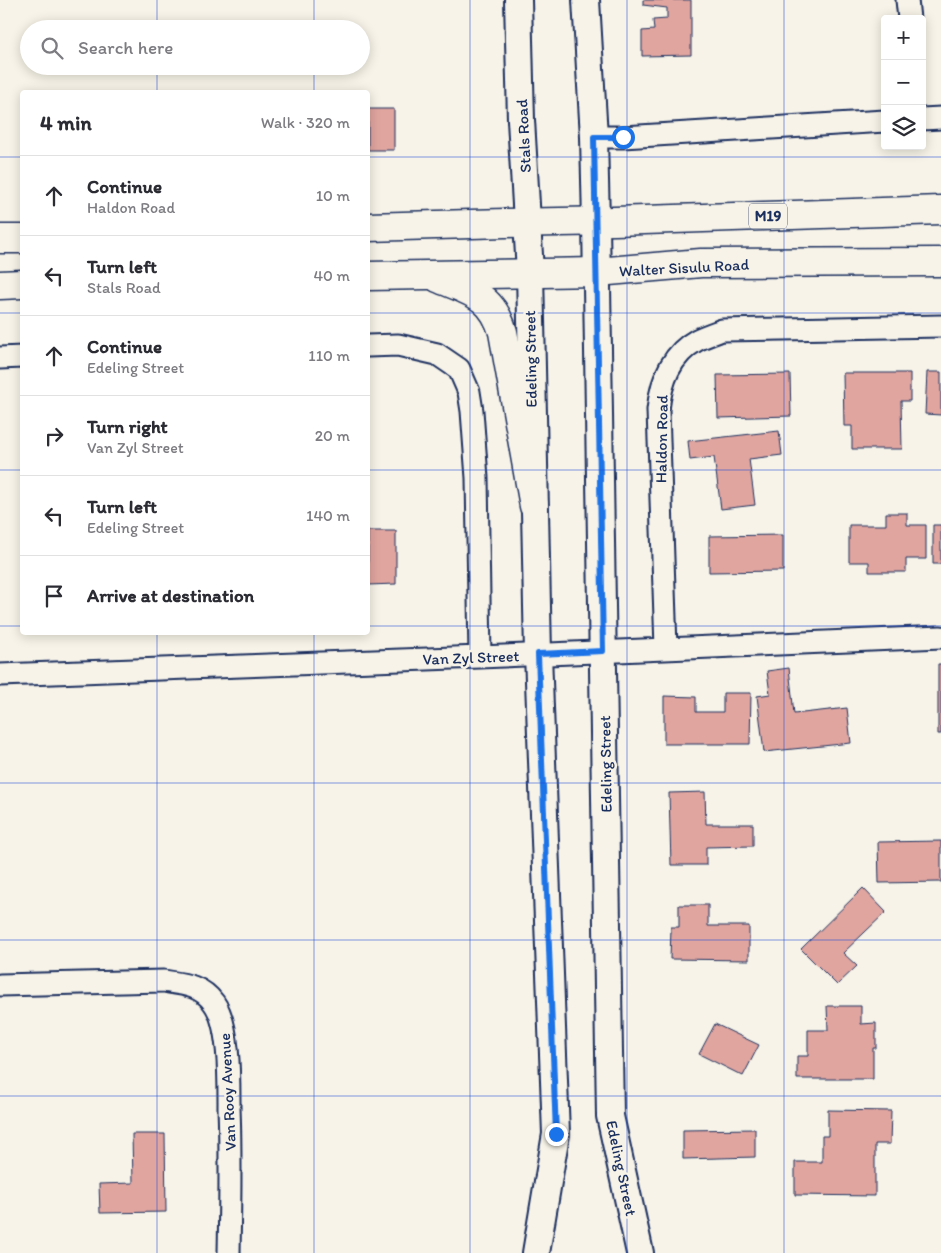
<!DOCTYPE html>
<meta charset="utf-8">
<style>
body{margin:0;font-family:Itim,sans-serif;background:#f2f2f3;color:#2b2b33}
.controls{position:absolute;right:15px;top:15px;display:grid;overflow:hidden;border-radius:5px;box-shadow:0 2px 12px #0003}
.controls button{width:45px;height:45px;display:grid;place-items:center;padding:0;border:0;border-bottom:1px solid #e1e1e2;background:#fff;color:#2b2b33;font:25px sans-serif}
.stop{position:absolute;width:15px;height:15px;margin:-11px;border:4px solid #1a73e8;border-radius:50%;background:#fff}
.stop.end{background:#1a73e8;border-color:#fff;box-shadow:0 1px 5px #0008}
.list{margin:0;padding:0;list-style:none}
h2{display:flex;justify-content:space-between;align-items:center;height:65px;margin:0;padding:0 20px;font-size:21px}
h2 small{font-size:16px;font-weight:400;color:#7c7c81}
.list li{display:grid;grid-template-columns:32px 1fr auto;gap:15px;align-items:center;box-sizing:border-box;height:80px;padding:0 20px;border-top:1px solid #e1e1e2}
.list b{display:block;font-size:19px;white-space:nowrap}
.list p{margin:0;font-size:16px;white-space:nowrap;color:#7c7c81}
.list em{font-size:16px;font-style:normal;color:#7c7c81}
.icon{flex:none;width:28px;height:28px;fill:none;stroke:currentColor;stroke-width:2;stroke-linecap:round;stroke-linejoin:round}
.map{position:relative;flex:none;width:941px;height:1253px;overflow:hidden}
.search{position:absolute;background:#fff;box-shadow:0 2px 12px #0003;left:20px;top:20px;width:350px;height:55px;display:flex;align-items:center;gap:12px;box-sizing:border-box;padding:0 18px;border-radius:28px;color:#7c7c81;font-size:19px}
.panel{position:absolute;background:#fff;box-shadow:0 2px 12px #0003;left:20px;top:90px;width:350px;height:545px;border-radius:5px}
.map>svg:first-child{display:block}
.building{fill:#e0a59f;stroke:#1b2f5e}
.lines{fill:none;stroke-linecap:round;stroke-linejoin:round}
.minor-casing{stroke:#1b2f5e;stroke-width:25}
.tertiary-casing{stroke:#1b2f5e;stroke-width:30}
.trunk-casing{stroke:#1b2f5e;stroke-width:31}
.minor{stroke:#f7f3e8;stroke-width:21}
.tertiary{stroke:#f7f3e8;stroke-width:26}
.trunk{stroke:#f7f3e8;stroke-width:28}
.route{stroke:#1a73e8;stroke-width:6}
.grid{fill:none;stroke:#1d4ed8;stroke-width:1;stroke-opacity:0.55}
.labels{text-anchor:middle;stroke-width:5;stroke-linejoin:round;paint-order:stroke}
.shield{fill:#f7f3e8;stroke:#5d6a87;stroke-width:1}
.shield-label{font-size:15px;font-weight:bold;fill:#1b2f5e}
.street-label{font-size:16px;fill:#1b2f5e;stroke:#f7f3e8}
</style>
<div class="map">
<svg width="941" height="1253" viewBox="0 0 941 1253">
<rect width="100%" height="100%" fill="#f7f3e8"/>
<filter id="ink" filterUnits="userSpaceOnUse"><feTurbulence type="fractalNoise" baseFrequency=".02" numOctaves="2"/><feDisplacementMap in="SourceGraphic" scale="10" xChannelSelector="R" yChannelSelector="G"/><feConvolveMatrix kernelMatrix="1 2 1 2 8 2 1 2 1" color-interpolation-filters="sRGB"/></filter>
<g filter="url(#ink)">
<!-- building -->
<path class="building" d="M643,0H691V55L642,56V31L654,30L653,20L667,19V8L643,5Z
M368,109H394V150H368Z
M927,372H941V415L925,414Z
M843,373H910V401H901L902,449H852V426H844Z
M790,374L791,416L718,418L717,375Z
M779,431L782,455L749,459L755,505L721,509L714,457L690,460L688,441Z
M886,513H907V525H926V559H906V572H869V562H849V525H886Z
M933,525H941V564H933Z
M368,531H396V584L368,585Z
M783,535V571L709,572V536Z
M938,664H941V734H938Z
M789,668L794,714L847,708L851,743L764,752L757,696L770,694L767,671Z
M723,693H751L750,744H664V696L696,697V712H723Z
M705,792L706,824H753V846L706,847V865H671L669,793Z
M941,841V882L879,883L878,842Z
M863,888L886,912L843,953L857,966L837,985L801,949Z
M679,905H708V926H749V960L670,959L671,927H679Z
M827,1006H861V1024L876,1023V1048H873V1079H797V1056H808V1030H828Z
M715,1024L759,1045L743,1076L699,1054Z
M828,1110L891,1111L890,1144H875V1196L795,1195V1162H822V1136H828Z
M755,1129V1157L683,1159V1130Z
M132,1134H165L166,1212L100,1213L99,1184L133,1183Z"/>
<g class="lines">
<!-- minor casing -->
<g class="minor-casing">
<path id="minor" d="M907,0L909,19
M922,119L941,118
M594,137H623L885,121
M368,346L398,345L437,354L459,369L469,392L472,411L477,478L480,657
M0,358L22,357
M666,648L658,410C661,382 670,355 697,340C705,336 714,333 722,330L941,326
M0,675L480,657L941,637
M0,985L163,981C183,984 201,985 214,1003C230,1025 229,1080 229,1108C231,1156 230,1204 229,1253"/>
</g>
<!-- tertiary casing -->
<g class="tertiary-casing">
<path id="tertiary" d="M518,0L521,120L530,272L538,654L556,1134L536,1253
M586,0L594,137L596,222L610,1116L640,1253"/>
</g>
<!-- trunk casing -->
<g class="trunk-casing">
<path id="trunk" d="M368,227L505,223L615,221L941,210
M0,239H22
M368,276L597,272L701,263L941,262
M438,278C471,292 492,295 503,332L534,506
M0,285L22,284"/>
</g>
<!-- minor -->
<use href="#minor" class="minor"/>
<!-- tertiary -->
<use href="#tertiary" class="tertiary"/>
<!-- trunk -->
<use href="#trunk" class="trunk"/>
</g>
</g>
<g class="lines" filter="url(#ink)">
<!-- route -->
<path class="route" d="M556,1134L538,654L603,651L594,137H623"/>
</g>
<!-- grid -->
<path class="grid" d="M157,0V29M314,0V29M470,0V1253M627,0V1253M784,0V1253M157,66V92M314,66V92M0,157H22M368,157H941M0,313H22M368,313H941M0,470H22M368,470H941M0,626H22M368,626H941M157,632V1253M314,632V1253M0,783H941M0,940H941M0,1096H941"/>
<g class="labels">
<!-- shield labels -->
<rect class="shield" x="749" y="203.5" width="38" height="25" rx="4"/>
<g class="shield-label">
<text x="768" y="221">M19</text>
</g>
<!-- street labels -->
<g class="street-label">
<text transform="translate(523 136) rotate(-93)" y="6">Stals Road</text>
<text transform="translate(684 267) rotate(-3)" y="6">Walter Sisulu Road</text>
<text transform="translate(530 359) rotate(-91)" y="6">Edeling Street</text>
<text transform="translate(661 439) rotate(-89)" y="6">Haldon Road</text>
<text transform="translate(471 657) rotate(-2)" y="6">Van Zyl Street</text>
<text transform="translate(605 764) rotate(-91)" y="6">Edeling Street</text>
<text transform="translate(227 1092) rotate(-93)" y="6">Van Rooy Avenue</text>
<text transform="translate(622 1168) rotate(78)" y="6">Edeling Street</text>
</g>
</g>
</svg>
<div class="controls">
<button>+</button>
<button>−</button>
<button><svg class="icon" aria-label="layers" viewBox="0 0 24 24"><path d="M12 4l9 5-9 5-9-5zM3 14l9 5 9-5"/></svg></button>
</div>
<div class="stop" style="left:623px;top:137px"></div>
<div class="stop end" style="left:556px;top:1134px"></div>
<div class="search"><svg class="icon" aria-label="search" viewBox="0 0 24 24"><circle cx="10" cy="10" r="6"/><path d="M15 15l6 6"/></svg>Search here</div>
<section class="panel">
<h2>4 min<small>Walk · 320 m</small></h2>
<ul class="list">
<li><svg class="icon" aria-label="ahead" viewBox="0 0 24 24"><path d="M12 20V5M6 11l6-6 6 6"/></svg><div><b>Continue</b><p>Haldon Road</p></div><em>10 m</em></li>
<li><svg class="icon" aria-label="left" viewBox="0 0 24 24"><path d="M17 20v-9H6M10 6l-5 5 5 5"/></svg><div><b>Turn left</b><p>Stals Road</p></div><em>40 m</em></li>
<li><svg class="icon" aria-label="ahead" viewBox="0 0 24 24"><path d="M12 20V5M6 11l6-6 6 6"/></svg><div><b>Continue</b><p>Edeling Street</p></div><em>110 m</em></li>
<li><svg class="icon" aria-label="right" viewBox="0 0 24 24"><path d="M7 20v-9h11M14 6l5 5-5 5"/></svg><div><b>Turn right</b><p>Van Zyl Street</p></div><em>20 m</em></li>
<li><svg class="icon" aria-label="left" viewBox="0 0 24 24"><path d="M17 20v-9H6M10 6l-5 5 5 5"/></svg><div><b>Turn left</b><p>Edeling Street</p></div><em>140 m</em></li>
<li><svg class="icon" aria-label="arrive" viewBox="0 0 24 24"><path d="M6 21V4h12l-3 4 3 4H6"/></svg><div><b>Arrive at destination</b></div></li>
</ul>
</section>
</div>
